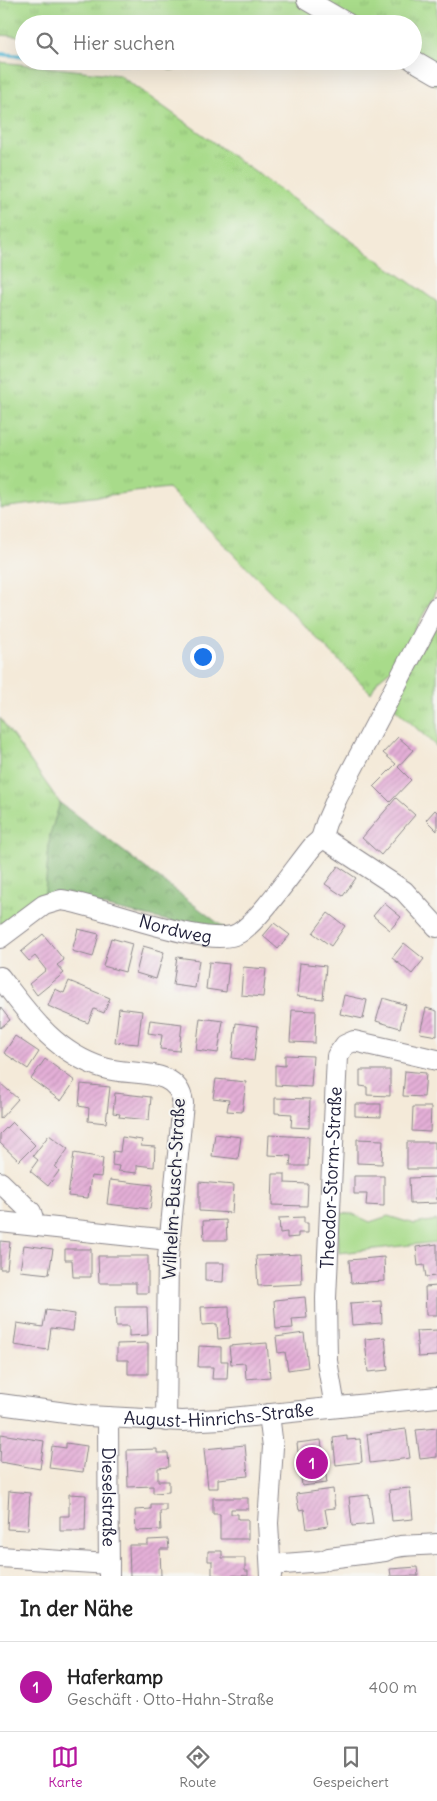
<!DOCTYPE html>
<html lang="de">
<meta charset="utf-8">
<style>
body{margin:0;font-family:Delius,sans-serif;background:#f2f2f2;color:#222}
.you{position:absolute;left:202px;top:656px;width:18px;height:18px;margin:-12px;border:4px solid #fff;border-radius:50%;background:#1a73e8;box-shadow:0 0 0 8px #1a73e833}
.badge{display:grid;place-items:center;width:32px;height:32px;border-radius:50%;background:#b5179e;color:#fff;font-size:16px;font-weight:700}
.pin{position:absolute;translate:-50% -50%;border:2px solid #fff;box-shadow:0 1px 5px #0006}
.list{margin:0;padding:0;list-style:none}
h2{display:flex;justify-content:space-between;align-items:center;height:65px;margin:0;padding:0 20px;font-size:21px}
h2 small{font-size:16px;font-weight:400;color:#767676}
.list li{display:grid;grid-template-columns:32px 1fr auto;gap:15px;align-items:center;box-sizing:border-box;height:90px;padding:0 20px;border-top:1px solid #e0e0e0}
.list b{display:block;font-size:19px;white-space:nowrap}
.list p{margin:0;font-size:16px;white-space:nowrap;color:#767676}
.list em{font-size:16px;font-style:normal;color:#767676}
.icon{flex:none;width:28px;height:28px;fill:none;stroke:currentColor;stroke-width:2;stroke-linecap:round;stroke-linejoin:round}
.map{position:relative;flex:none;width:437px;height:1576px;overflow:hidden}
.search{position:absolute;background:#fff;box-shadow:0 5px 20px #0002;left:15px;right:15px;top:15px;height:55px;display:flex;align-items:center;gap:12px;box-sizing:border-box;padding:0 18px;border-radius:28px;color:#767676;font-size:19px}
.sheet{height:155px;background:#fff}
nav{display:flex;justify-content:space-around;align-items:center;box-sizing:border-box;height:70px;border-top:1px solid #e0e0e0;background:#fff;font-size:14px;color:#767676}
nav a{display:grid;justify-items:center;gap:2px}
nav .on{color:#b5179e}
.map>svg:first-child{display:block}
.grass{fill:url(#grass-tufts);stroke:#657e62}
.forest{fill:url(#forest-crowns);stroke:#546e58}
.park{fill:#a8db8a;stroke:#657e62}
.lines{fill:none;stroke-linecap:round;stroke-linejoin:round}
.stream{stroke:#58bad6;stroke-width:4}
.building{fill:url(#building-hatch)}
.minor-casing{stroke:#8b868a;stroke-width:22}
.minor{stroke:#fff;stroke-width:20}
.labels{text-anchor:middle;stroke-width:4;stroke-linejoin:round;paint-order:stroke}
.street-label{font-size:18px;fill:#22223b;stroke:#f6f6f2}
</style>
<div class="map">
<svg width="437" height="1576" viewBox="0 0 437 1576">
<defs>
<pattern id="grass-tufts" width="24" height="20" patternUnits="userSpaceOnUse" patternTransform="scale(1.25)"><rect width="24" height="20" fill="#a8db8a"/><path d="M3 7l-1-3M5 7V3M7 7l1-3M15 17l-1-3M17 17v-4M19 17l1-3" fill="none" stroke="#90bc78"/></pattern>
<pattern id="forest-crowns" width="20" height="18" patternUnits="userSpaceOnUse" patternTransform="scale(1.25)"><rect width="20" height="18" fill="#86bb76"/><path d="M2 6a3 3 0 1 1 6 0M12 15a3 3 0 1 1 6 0" fill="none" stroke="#6d9862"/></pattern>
<pattern id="building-hatch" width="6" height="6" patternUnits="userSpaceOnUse" patternTransform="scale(1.25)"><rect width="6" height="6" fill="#e4afd7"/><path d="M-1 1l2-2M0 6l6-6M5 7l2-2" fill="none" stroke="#c396b9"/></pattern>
</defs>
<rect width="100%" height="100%" fill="#f6f6f2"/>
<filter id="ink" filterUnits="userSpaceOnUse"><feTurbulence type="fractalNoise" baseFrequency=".02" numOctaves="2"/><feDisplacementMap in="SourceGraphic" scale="10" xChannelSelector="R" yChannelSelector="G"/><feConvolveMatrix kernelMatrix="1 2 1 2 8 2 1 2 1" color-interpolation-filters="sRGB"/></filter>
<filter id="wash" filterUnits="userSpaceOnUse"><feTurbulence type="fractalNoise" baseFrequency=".0096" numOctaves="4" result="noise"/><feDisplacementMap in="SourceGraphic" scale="20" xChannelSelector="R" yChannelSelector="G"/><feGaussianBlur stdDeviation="1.12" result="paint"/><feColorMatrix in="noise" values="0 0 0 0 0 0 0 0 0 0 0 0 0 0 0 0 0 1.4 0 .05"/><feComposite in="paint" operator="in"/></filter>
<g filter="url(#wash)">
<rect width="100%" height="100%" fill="#f4ead9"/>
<!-- grass -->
<path class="grass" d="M0,0H437V86L395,61H413V24H24V37L0,35Z
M159,61H252L239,66L169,70Z
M0,62L119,75L437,302V590L395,666L378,680L371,693L168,488L0,508Z
M437,612V747L388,702Z
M0,718L60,803L50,835L45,893L0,936Z"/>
<!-- forest -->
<path class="forest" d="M60,803L235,936L45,893L50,835Z"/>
<!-- park -->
<path class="park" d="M338,1213L353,1214L370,1222L388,1216L414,1224L437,1220V1242L339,1253Z"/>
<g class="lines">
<!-- stream -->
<path class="stream" d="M0,54L24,56
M93,61L145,65"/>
</g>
<g id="blocks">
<!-- building -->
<path class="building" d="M398,737L413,750L398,767L411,780L390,802L374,786L396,764L383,753Z
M396,798L415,815L381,855L362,838Z
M435,810L437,812V831L426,820Z
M338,866L356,878L343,896L325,884Z
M384,903L401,917L390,930L373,916Z
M328,913L345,926L331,946L313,933Z
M274,923L290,935L278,949L263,936Z
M78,929L99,934L93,957L72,951Z
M43,934L64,960L57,965L64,973L37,995L29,984L46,970L35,956L29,961L21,952Z
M111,938L132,944L125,972L103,966Z
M404,943L424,959L412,974L392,958Z
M143,946L164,952L156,979L136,973Z
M177,957L199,960L195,988L173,985Z
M209,962L229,964L226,992L206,989Z
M300,963L326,966L323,999L297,996Z
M243,967L266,969L263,997L241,995Z
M69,981L110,998L104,1013L94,1009L88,1023L48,1006L55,989L64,993Z
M344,995L367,1000L363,1019L340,1014Z
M383,998L406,1005L400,1028L376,1021Z
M0,1007L10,1020L0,1028Z
M119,1008L142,1011L138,1044L115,1042Z
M426,1008L437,1011V1036L420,1033Z
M292,1010L316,1011L315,1043L290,1042Z
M200,1018L223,1021L218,1053L196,1050Z
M150,1020L182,1024L179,1051L160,1049L162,1035L148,1033Z
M236,1023L258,1026L254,1061L232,1058Z
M15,1036L39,1052L28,1069L4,1053Z
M285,1055L313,1056L311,1087L275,1085V1065L285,1066Z
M45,1059L75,1081L61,1101L31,1079Z
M360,1070H390V1096L367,1095V1087L360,1086Z
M405,1071L426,1073L424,1097L403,1096Z
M216,1079L246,1082L242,1112L227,1111L229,1100L213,1098Z
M0,1083L18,1099L0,1119Z
M81,1084L110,1087L106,1123L88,1121L89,1108L79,1106Z
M115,1093L151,1097L149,1120L119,1117L120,1114L113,1113Z
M275,1098L310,1099L309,1128L291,1127L292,1114L275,1113Z
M355,1104H381V1117L355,1116Z
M413,1107H431L430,1132L412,1131Z
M12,1122L35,1145L19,1161L0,1143V1134Z
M215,1134L241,1137L238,1159L212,1156Z
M49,1135L68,1149L55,1167L59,1171L48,1186L30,1171L38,1160L33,1156Z
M269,1135L309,1137L308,1166H290L291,1156L268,1155Z
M122,1137L142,1140L141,1146L155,1147L154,1167L137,1165V1173L118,1171L119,1166L112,1165L113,1151L120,1152Z
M357,1139L383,1140L382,1164L357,1163Z
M407,1142H435V1169H407Z
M74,1153L103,1158L101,1177L91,1176L88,1198L68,1196Z
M273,1174H285V1183L308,1184L307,1206L272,1205Z
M354,1176H384V1206L366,1205L367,1194H354Z
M436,1177L437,1203L410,1204L409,1178Z
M110,1180L153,1185L150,1209L107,1204Z
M199,1182L234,1185L232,1213L199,1211Z
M304,1217V1223H308V1233H298V1237L287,1238V1232L280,1233L279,1218Z
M226,1220L227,1240H204L203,1221Z
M0,1241L10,1242L7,1269H0Z
M437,1244V1276L426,1277L424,1265L418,1266L416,1247Z
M24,1245L53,1249L49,1274L20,1271Z
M65,1249H91V1277H73L72,1260H65Z
M301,1254L302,1284L258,1286L256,1256Z
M98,1256H148V1293H136V1283H99Z
M384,1257L385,1281L351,1283L349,1260Z
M205,1263H224L223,1282L205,1281Z
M437,1286V1315H426L425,1287Z
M305,1297L307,1318L292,1319L293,1328L276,1329L274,1300Z
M381,1301L382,1323L352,1325L350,1303Z
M229,1306L230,1338L218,1339L217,1324L202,1325L201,1307Z
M115,1307H147L148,1335L129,1336V1326H116Z
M46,1310L75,1314L73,1331L51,1328L48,1350L14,1345L17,1323L43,1327Z
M437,1330V1356L418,1357L416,1331Z
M304,1333L308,1367L288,1370L285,1352L278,1353L276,1337Z
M385,1337L388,1370L368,1372L365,1339Z
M148,1343V1374H128V1360H117V1344Z
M267,1343L270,1377L246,1379L245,1363L231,1364L229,1346Z
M199,1346L221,1347V1361H228L227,1379H212L213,1367H198Z
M437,1428V1457L420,1459L416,1430Z
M406,1429L410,1458L370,1463L367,1434Z
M1,1434L44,1441L40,1469L0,1462Z
M347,1436V1440L360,1439L362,1462L336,1465L333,1438Z
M321,1440L327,1483L302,1486L297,1443Z
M66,1443L87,1446L83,1472L49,1468L52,1446L66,1448Z
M245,1445L248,1476L218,1479V1488H208L204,1449Z
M157,1449V1453H168L169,1467L158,1468V1481H169V1492L153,1493V1486L128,1487L127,1450Z
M410,1488L413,1519L392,1521L389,1490Z
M333,1489L335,1508L325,1509L328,1526L307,1529L304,1509L299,1510L296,1494Z
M9,1491L30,1493L28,1530L7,1529Z
M69,1494L86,1495L85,1531H60V1516H69Z
M369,1495L373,1524L352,1526L349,1497Z
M213,1498H248V1509H231V1514H238V1519H248V1539H220V1514H213Z
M151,1504H166V1511H160L161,1530L136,1531L135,1510L151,1509Z
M168,1539L169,1549H160L161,1576H130L129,1545H148V1540Z
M208,1551H222V1558H245V1571H248V1576L212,1575V1561H208Z
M417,1567L418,1576H391L390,1569Z"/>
</g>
</g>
<g filter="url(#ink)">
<use href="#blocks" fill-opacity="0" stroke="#8b868a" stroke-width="1"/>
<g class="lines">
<!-- minor casing -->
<g class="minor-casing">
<g id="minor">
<path d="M307,0L348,24"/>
<path d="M413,60L437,74"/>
<path d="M321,839L326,823L337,798L437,607"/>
<path id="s1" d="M0,938L44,905L61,900C98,904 211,951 239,933C260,920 295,868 313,846L321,839L328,841L404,891L437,927"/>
<path d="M0,977C29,1015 55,1053 104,1068C131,1077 178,1065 183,1103L168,1257L166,1421"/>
<path d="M0,1182L31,1212L35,1225"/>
<path d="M0,1222L169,1240"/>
<path id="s2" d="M0,1404L88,1416L182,1421L222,1419L437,1397"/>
<path id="s3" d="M335,1407L327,1361L326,1298L337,1056L345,1045L354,1041L437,1060"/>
<path d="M269,1414L273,1447L268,1523L271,1576"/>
<path id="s4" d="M108,1417L109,1576"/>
<path d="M0,1557L109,1564"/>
<path d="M271,1565L322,1561L329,1558L385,1551C399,1543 420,1546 437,1544"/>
</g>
</g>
<!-- minor -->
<use href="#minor" class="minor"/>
</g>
</g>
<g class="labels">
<!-- street labels -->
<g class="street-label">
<text dy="6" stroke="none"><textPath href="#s1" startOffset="191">Nordweg</textPath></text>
<text dy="6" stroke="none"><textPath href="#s3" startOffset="230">Theodor-Storm-Straße</textPath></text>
<text transform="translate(174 1189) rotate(-87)" y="6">Wilhelm-Busch-Straße</text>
<text dy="6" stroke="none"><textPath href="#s2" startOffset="220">August-Hinrichs-Straße</textPath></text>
<text dy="6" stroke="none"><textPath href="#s4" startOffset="80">Dieselstraße</textPath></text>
</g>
</g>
</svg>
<div class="you"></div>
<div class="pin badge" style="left:312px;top:1463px">1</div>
<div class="search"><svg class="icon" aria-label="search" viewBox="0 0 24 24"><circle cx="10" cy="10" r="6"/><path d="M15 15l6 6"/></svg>Hier suchen</div>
</div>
<section class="sheet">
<h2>In der Nähe<small></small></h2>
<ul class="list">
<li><span class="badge">1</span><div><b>Haferkamp</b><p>Geschäft · Otto-Hahn-Straße</p></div><em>400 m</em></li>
</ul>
</section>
<nav>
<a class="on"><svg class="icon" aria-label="map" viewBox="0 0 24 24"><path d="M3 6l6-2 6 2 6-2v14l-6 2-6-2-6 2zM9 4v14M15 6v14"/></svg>Karte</a>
<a><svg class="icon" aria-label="directions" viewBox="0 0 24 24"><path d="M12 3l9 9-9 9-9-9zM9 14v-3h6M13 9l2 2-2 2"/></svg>Route</a>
<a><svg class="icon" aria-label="saved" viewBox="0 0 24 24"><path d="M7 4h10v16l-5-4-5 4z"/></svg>Gespeichert</a>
</nav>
